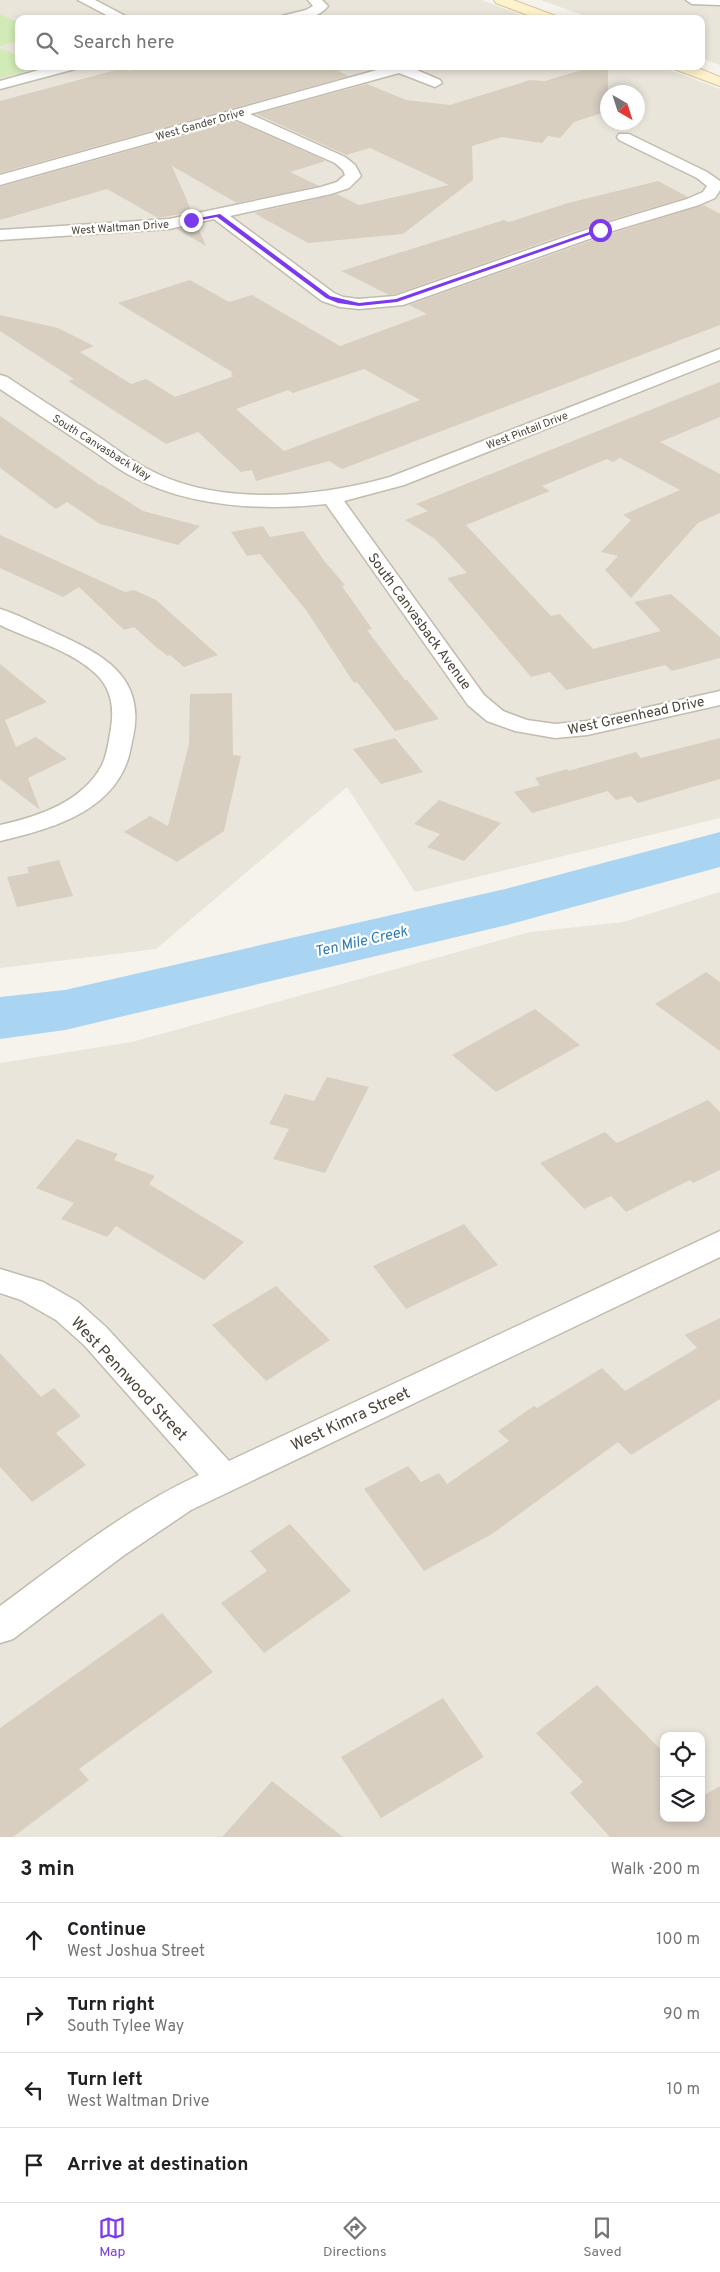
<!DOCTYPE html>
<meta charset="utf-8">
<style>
body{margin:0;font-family:Overpass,sans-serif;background:#f2f2f2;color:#202124}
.controls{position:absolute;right:15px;bottom:15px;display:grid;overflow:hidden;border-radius:10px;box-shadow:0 2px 8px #0003}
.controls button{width:45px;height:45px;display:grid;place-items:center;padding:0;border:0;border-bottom:1px solid #e0e0e0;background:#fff;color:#202124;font:25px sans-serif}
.compass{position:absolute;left:600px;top:85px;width:45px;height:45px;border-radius:50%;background:#fff;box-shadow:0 2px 8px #0003;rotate:141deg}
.stop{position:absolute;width:15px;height:15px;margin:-11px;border:4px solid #7c3aed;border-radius:50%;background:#fff}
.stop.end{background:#7c3aed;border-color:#fff;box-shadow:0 1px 5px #0008}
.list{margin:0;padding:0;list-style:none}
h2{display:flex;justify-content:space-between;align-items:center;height:65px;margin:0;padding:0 20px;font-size:21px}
h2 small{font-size:16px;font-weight:400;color:#757577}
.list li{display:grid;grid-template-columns:32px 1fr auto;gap:15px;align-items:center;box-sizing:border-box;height:75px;padding:0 20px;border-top:1px solid #e0e0e0}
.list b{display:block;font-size:19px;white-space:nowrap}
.list p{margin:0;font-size:16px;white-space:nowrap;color:#757577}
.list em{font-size:16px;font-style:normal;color:#757577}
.icon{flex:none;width:28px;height:28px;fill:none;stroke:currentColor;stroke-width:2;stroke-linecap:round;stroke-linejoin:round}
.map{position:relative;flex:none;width:720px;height:1837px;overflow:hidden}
.search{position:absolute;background:#fff;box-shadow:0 2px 8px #0003;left:15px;right:15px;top:15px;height:55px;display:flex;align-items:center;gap:12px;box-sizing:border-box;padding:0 18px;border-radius:10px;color:#757577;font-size:19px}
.sheet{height:365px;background:#fff}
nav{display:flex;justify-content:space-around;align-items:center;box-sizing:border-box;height:70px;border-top:1px solid #e0e0e0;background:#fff;font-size:14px;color:#757577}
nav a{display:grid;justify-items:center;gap:2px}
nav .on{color:#7c3aed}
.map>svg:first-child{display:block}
.residential{fill:#eae5da;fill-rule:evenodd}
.green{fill:#d2eab5}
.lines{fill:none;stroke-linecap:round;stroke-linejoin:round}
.river{fill:#a9d4f2;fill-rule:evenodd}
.building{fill:#d8cfc1;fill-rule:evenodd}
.street-casing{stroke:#c2bbae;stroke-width:3}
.secondary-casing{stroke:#d6c79b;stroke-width:2}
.street{fill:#fff;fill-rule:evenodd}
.secondary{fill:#fff3cd;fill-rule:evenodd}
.route{fill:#7c3aed}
.labels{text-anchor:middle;stroke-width:4.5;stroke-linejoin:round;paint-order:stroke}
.far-street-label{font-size:11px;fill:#4b4439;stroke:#fff}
.street-label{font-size:14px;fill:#4b4439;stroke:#fff}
.water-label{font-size:15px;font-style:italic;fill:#2e7ab2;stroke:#fff}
.near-street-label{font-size:16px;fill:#4b4439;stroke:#fff}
</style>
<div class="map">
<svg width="720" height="1837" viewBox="0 0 720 1837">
<rect width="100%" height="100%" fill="#f6f3ec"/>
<!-- residential -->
<path class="residential" d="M0,0H482L532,19H19V66H659L720,89V818L415,892L347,787L156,949L0,968ZM608,92H638V122H608Z
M541,0H720V65L701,58V19H593Z
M720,892V1837H0V1063L132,1042L530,932L623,922ZM664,1736H701V1818H664Z"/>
<!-- green -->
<path class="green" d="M0,14L19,23V41L0,46Z
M0,48L19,56V66L41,67L0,78Z"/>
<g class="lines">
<!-- river -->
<path class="river" d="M720,832V867L507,925L65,1030L0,1039V997L65,990L505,889Z"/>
</g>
<!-- building -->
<path class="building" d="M166,66H345L349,68L338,71L349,76L0,173V101L123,68L129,71L144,67L150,70Z
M595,66H608V111L574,122L560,138L548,136L542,143L502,137L472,146L473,180L403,234L308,243L254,213L337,194L359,205L449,185L370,148L346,155L256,114L367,84L406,100L450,105L530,80L545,81Z
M235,121L326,161L290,172L319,186L237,203L172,166L192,212L158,218L107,189L0,220V187Z
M658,181L688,197L593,225L395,294L389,295L341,271L504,220L509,222L568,203Z
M704,205L720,214V325L342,469L329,461L256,481L252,470L241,472L198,432L166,444L68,381L74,379L0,331V315L58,328L94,346L80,352L131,384L146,379L175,397L234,376L231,375L232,372L118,303L190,280L229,302L252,295L340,346L427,314L409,305L607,235ZM364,369L420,400L284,451L236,409L288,390L293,393Z
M197,225L206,246L177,229Z
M720,382V417L660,442L720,474V513L698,523L631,598L605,570L618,556L601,552L631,520L623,515L680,490L620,458L613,462L607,459L542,486L550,491L466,525L551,616L560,614L593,649L661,631L634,602L671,594L720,637V658L672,671L665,665L566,690L550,672L531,677L447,578L467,573L435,539L405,520L428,511L416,504Z
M0,416L100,485H102L143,511L200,526L178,545L100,524L67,502L56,509L0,468Z
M263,526L270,537L303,531L326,563L345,585L342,586L372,629L367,630L405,680H407L439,719L395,731L357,682L354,683L306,610L260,554L247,556L231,532Z
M0,535L125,592L134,590L156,600L218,655L184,667L170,655L168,656L157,648L134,627L124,630L79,587L63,597L0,568Z
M0,664L47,702L5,720L16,747L36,737L67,759L28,778L40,810L0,779Z
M232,693L233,755L241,756L224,831L177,862L124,832L150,816L168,826L189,744L190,694Z
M395,738L423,772L381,784L353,749Z
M720,738V779L638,803L631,796L616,800L608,791L532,813L514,792L540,785L535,778L567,769L568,771L636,752L641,758Z
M439,800L501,823L464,861L427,847L440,834L414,824Z
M59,860L73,896L17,907L7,877L29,873L27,867Z
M706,972L720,982V1051L655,1004Z
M535,1009L580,1045L496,1092L452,1055Z
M327,1077L369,1087L325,1173L273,1159L289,1129L269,1124L285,1094L314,1101Z
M708,1100L720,1112V1170L693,1183L690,1180L626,1212L611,1196L584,1209L540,1163L605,1132L617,1143Z
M77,1139L118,1154L114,1160L155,1176L149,1184L244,1242L204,1280L116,1226L107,1237L61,1219L74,1203L36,1188Z
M464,1224L498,1265L406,1309L373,1266Z
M276,1286L330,1340L266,1381L212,1325Z
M720,1318V1399L631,1455L618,1442L492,1534L424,1571L364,1489L408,1466L421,1482L439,1473L447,1484L509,1441L498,1431L534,1406L537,1408L602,1368L625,1391L697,1348L685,1335Z
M0,1353L41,1397L54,1388L81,1416L56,1433L86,1465L32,1502L0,1467Z
M290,1524L351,1591L264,1653L221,1603L267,1571L250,1551Z
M162,1613L213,1672L79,1769L89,1780L13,1837H0V1728Z
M597,1685L664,1753V1820L667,1818H701V1797L720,1786V1837H610L570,1793L583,1782L536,1733Z
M443,1698L484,1757L381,1818L341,1757Z
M272,1781L343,1837H222Z"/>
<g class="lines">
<!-- street casing -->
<g class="street-casing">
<path id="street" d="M78,0H95L131,19H114Z
M308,0H322L328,6C316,21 298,19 281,19L282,16L306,10L313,6Z
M686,0H720V5L692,4Z
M53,66H77L75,69L0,89V81Z
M391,66H414L412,68L440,80L442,83L435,87L399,73L250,114L345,157L355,165L361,176L349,188L331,194L230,216L334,293L343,297L359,299L395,296L594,227L687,199L703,192L707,186L697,178L619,140L617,137L619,134H629L707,172L720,181V190L715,198L699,205L606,233L403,305L359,309L340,307L322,301L214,219L169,229L0,240V230L169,219L321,187L337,182L345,175L343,170L335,163L235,119L0,185V175Z
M720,349V360L404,485L344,501L484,695L503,711L527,720L555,724L587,721L720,691V705L587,735L555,738L515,731L487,721L468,705L326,504C263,511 189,507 133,477C117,469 103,457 89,448C59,428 30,409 0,389V375L7,377C38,398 70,418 102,439C116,449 131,460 146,468C216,507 316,498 390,477Z
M0,609C17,614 33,623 49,630C97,652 147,673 133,737C131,745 130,754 127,762C108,814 47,830 0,841V825C37,817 83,802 102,765C107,755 109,740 111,728C114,709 112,690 97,675C72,650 31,640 0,625Z
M720,1231V1257L191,1510L123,1556L13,1639L0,1643V1606C64,1559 127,1508 199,1475L84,1345L56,1320L21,1300L0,1293V1269L43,1282L78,1302L106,1327L229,1461Z"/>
</g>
<!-- secondary casing -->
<g class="secondary-casing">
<path id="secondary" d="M494,0H513L556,16L558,19H538L496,3Z
M672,66H693L720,77V86L674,69Z"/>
</g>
<!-- street -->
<use href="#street" class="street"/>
<!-- secondary -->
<use href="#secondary" class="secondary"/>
</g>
<!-- route -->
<path class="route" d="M220,214L330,296L359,303L396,299L598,229L603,230L397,302L359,306L338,303L326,298L217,217L191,222L188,220Z"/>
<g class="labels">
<!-- far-street labels -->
<g class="far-street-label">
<text transform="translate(200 124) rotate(-16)" y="4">West Gander Drive</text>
<text transform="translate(120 227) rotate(-4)" y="4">West Waltman Drive</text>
<text transform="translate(527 430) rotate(-21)" y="4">West Pintail Drive</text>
<text transform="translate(102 447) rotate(32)" y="4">South Canvasback Way</text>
</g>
<!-- street labels -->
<g class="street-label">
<text transform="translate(420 621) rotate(54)" y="5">South Canvasback Avenue</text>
<text transform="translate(636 715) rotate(-12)" y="5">West Greenhead Drive</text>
</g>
<!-- water labels -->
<g class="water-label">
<text transform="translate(361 941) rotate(-13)" y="5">Ten Mile Creek</text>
</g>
<!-- near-street labels -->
<g class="near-street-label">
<text transform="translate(130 1378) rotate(47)" y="6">West Pennwood Street</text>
<text transform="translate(350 1418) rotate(-25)" y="6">West Kimra Street</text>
</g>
</g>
</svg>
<div class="controls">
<button><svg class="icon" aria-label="locate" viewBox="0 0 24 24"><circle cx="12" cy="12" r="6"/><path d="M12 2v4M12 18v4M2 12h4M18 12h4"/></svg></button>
<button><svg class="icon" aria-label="layers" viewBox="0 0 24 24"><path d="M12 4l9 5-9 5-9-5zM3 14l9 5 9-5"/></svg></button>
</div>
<svg class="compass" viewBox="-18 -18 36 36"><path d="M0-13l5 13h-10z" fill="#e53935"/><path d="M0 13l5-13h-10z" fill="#757577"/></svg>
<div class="stop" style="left:600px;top:230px"></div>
<div class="stop end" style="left:191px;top:220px"></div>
<div class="search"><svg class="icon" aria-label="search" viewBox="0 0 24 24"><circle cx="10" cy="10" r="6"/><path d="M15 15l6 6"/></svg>Search here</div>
</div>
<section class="sheet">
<h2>3 min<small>Walk · 200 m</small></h2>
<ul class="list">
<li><svg class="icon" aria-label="ahead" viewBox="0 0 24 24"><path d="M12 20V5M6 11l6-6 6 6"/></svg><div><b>Continue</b><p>West Joshua Street</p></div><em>100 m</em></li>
<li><svg class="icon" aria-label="right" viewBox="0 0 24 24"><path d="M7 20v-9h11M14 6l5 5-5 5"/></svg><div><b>Turn right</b><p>South Tylee Way</p></div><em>90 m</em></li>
<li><svg class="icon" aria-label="left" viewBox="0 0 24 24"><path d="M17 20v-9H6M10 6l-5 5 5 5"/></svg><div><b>Turn left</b><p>West Waltman Drive</p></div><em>10 m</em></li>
<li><svg class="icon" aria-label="arrive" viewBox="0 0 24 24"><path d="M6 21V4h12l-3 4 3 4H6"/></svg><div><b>Arrive at destination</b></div></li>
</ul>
</section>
<nav>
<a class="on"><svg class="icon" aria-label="map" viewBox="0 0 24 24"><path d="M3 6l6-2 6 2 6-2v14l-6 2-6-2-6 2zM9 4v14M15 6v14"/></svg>Map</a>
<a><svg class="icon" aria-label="directions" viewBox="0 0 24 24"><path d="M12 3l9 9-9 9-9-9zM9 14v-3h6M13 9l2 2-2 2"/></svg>Directions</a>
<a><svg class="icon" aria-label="saved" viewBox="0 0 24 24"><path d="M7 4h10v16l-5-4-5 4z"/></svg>Saved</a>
</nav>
